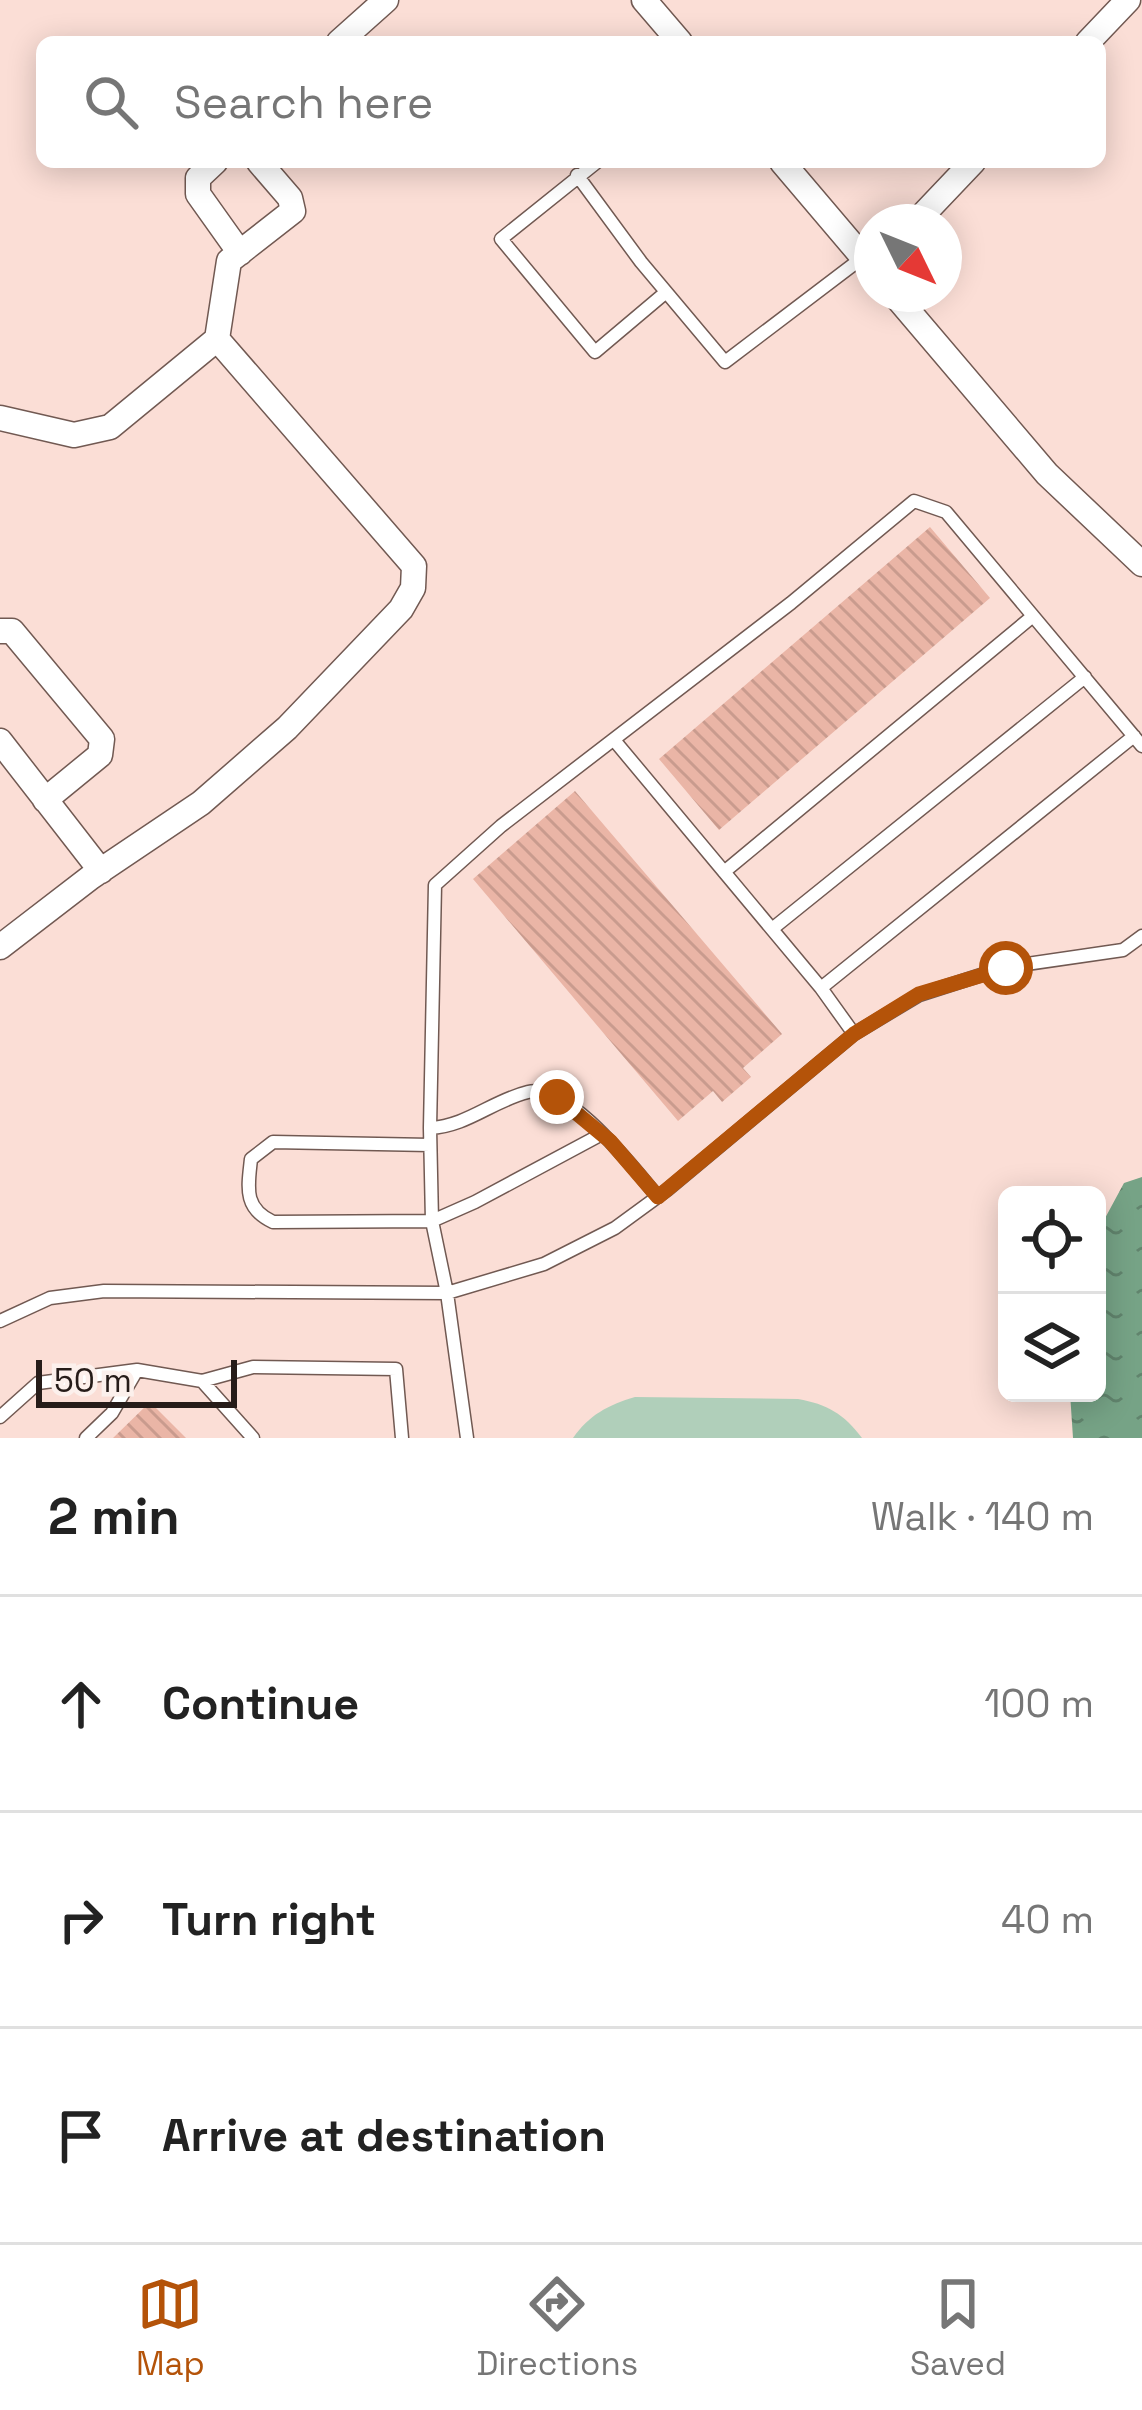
<!DOCTYPE html>
<meta charset="utf-8">
<style>
body{margin:0;font-family:"Space Grotesk",sans-serif;background:#f6f6f6;color:#222}
.controls{position:absolute;right:36px;bottom:36px;display:grid;overflow:hidden;border-radius:18px;box-shadow:0 6px 30px #0003}
.controls button{width:108px;height:108px;display:grid;place-items:center;padding:0;border:0;border-bottom:3px solid #e0e0e0;background:#fff;color:#222;font:60px sans-serif}
.compass{position:absolute;left:854px;top:204px;width:108px;height:108px;border-radius:50%;background:#fff;box-shadow:0 6px 30px #0003;rotate:133deg}
.scale{position:absolute;left:36px;bottom:30px;width:201px;box-sizing:border-box;padding-left:12px;border:6px solid #261c19;border-top:0;font-size:33px;line-height:42px;white-space:nowrap;color:#261c19;-webkit-text-stroke:9px #fcf0ec;paint-order:stroke}
.stop{position:absolute;width:36px;height:36px;margin:-27px;border:9px solid #b45309;border-radius:50%;background:#fff}
.stop.end{background:#b45309;border-color:#fff;box-shadow:0 3px 12px #0008}
.list{margin:0;padding:0;list-style:none}
h2{display:flex;justify-content:space-between;align-items:center;height:156px;margin:0;padding:0 48px;font-size:51px}
h2 small{font-size:39px;font-weight:400;color:#767676}
.list li{display:grid;grid-template-columns:78px 1fr auto;gap:36px;align-items:center;box-sizing:border-box;height:216px;padding:0 48px;border-top:3px solid #e0e0e0}
.list b{display:block;font-size:45px;white-space:nowrap}
.list em{font-size:39px;font-style:normal;color:#767676}
.icon{flex:none;width:66px;height:66px;fill:none;stroke:currentColor;stroke-width:2;stroke-linecap:round;stroke-linejoin:round}
.map{position:relative;flex:none;width:1142px;height:1438px;overflow:hidden}
.search{position:absolute;background:#fff;box-shadow:0 6px 30px #0003;left:36px;right:36px;top:36px;height:132px;display:flex;align-items:center;gap:30px;box-sizing:border-box;padding:0 42px;border-radius:18px;color:#767676;font-size:45px}
.sheet{height:804px;background:#fff}
nav{display:flex;justify-content:space-around;align-items:center;box-sizing:border-box;height:168px;border-top:3px solid #e0e0e0;background:#fff;font-size:33px;color:#767676}
nav a{display:grid;justify-items:center;gap:6px}
nav .on{color:#b45309}
.map>svg:first-child{display:block}
.garden{fill:#b0cfba}
.water{fill:url(#water-ripples)}
.building{fill:url(#building-back-hatch)}
.lines{fill:none;stroke-linecap:round;stroke-linejoin:round}
.service-casing{stroke:#715952;stroke-width:15}
.minor-casing{stroke:#715952;stroke-width:27}
.service{stroke:#fff;stroke-width:12}
.minor{stroke:#fff;stroke-width:24}
.route{stroke:#b45309;stroke-width:15}
</style>
<div class="map">
<svg width="1142" height="1438" viewBox="0 0 1142 1438">
<defs>
<pattern id="water-ripples" width="26" height="14" patternUnits="userSpaceOnUse" patternTransform="scale(3)"><rect width="26" height="14" fill="#76a386"/><path d="M2 4q2-2 4 0t4 0M15 11q2-2 4 0t4 0" fill="none" stroke="#61846d"/></pattern>
<pattern id="building-back-hatch" width="6" height="6" patternUnits="userSpaceOnUse" patternTransform="scale(3)"><rect width="6" height="6" fill="#eab5a6"/><path d="M-1 5l2 2M0 0l6 6M5-1l2 2" fill="none" stroke="#c99b8e"/></pattern>
</defs>
<rect width="100%" height="100%" fill="#fbded6"/>
<!-- garden -->
<path class="garden" d="M635,1397L798,1399C827,1404 844,1414 862,1438H573C589,1415 608,1405 635,1397Z"/>
<!-- water -->
<path class="water" d="M1142,1177V1438H1073L1070,1393H1097V1233L1124,1183Z"/>
<!-- building -->
<path class="building" d="M930,527L990,598L719,830L659,759Z
M575,791L782,1034L743,1068L751,1077L722,1102L713,1091L678,1121L473,879Z
M150,1402L186,1438H113Z"/>
<g class="lines">
<!-- service casing -->
<g class="service-casing">
<path id="service" d="M597,162L501,239L595,352L665,293
M577,175L641,262L725,362L862,258
M614,740L821,988
M724,872L1033,616
M772,929L1085,677
M854,1034L821,988L1134,736
M430,1128L435,885L501,826L791,603L914,501L946,512L1142,746
M430,1145L273,1142L251,1159C248,1187 243,1208 273,1222L432,1221L475,1202L602,1134
M0,1321L50,1298L104,1291L447,1293L544,1264L615,1228L667,1190L854,1034L919,995L1006,967L1123,950L1142,936
M202,1381L253,1367L396,1369L402,1438
M0,1417L38,1383L137,1370L202,1381L253,1438
M86,1438L112,1413L137,1370
M467,1438L447,1293L432,1221L430,1128C467,1126 492,1101 528,1092C568,1082 634,1169 658,1197"/>
</g>
<!-- minor casing -->
<g class="minor-casing">
<path id="minor" d="M644,0L680,42
M339,42L386,0
M1088,42L1128,0
M215,162L198,178V194L240,253
M782,162L872,268
M916,222L973,162
M894,294L1047,474L1142,564
M0,418L74,435L110,427L217,339
M0,631H12L102,739L100,755L45,800
M0,741L101,871
M0,947L91,877L201,803L287,728L401,609L413,588L414,566L217,339L229,261L293,211L290,198L259,162"/>
</g>
<!-- service -->
<use href="#service" class="service"/>
<!-- minor -->
<use href="#minor" class="minor"/>
</g>
<g class="lines">
<!-- route -->
<path class="route" d="M557,1097L610,1141L658,1197L854,1034L919,994L1006,968"/>
</g>
</svg>
<div class="controls">
<button><svg class="icon" aria-label="locate" viewBox="0 0 24 24"><circle cx="12" cy="12" r="6"/><path d="M12 2v4M12 18v4M2 12h4M18 12h4"/></svg></button>
<button><svg class="icon" aria-label="layers" viewBox="0 0 24 24"><path d="M12 4l9 5-9 5-9-5zM3 14l9 5 9-5"/></svg></button>
</div>
<svg class="compass" viewBox="-18 -18 36 36"><path d="M0-13l5 13h-10z" fill="#e53935"/><path d="M0 13l5-13h-10z" fill="#767676"/></svg>
<div class="scale">50 m</div>
<div class="stop" style="left:1006px;top:968px"></div>
<div class="stop end" style="left:557px;top:1097px"></div>
<div class="search"><svg class="icon" aria-label="search" viewBox="0 0 24 24"><circle cx="10" cy="10" r="6"/><path d="M15 15l6 6"/></svg>Search here</div>
</div>
<section class="sheet">
<h2>2 min<small>Walk · 140 m</small></h2>
<ul class="list">
<li><svg class="icon" aria-label="ahead" viewBox="0 0 24 24"><path d="M12 20V5M6 11l6-6 6 6"/></svg><div><b>Continue</b></div><em>100 m</em></li>
<li><svg class="icon" aria-label="right" viewBox="0 0 24 24"><path d="M7 20v-9h11M14 6l5 5-5 5"/></svg><div><b>Turn right</b></div><em>40 m</em></li>
<li><svg class="icon" aria-label="arrive" viewBox="0 0 24 24"><path d="M6 21V4h12l-3 4 3 4H6"/></svg><div><b>Arrive at destination</b></div></li>
</ul>
</section>
<nav>
<a class="on"><svg class="icon" aria-label="map" viewBox="0 0 24 24"><path d="M3 6l6-2 6 2 6-2v14l-6 2-6-2-6 2zM9 4v14M15 6v14"/></svg>Map</a>
<a><svg class="icon" aria-label="directions" viewBox="0 0 24 24"><path d="M12 3l9 9-9 9-9-9zM9 14v-3h6M13 9l2 2-2 2"/></svg>Directions</a>
<a><svg class="icon" aria-label="saved" viewBox="0 0 24 24"><path d="M7 4h10v16l-5-4-5 4z"/></svg>Saved</a>
</nav>
